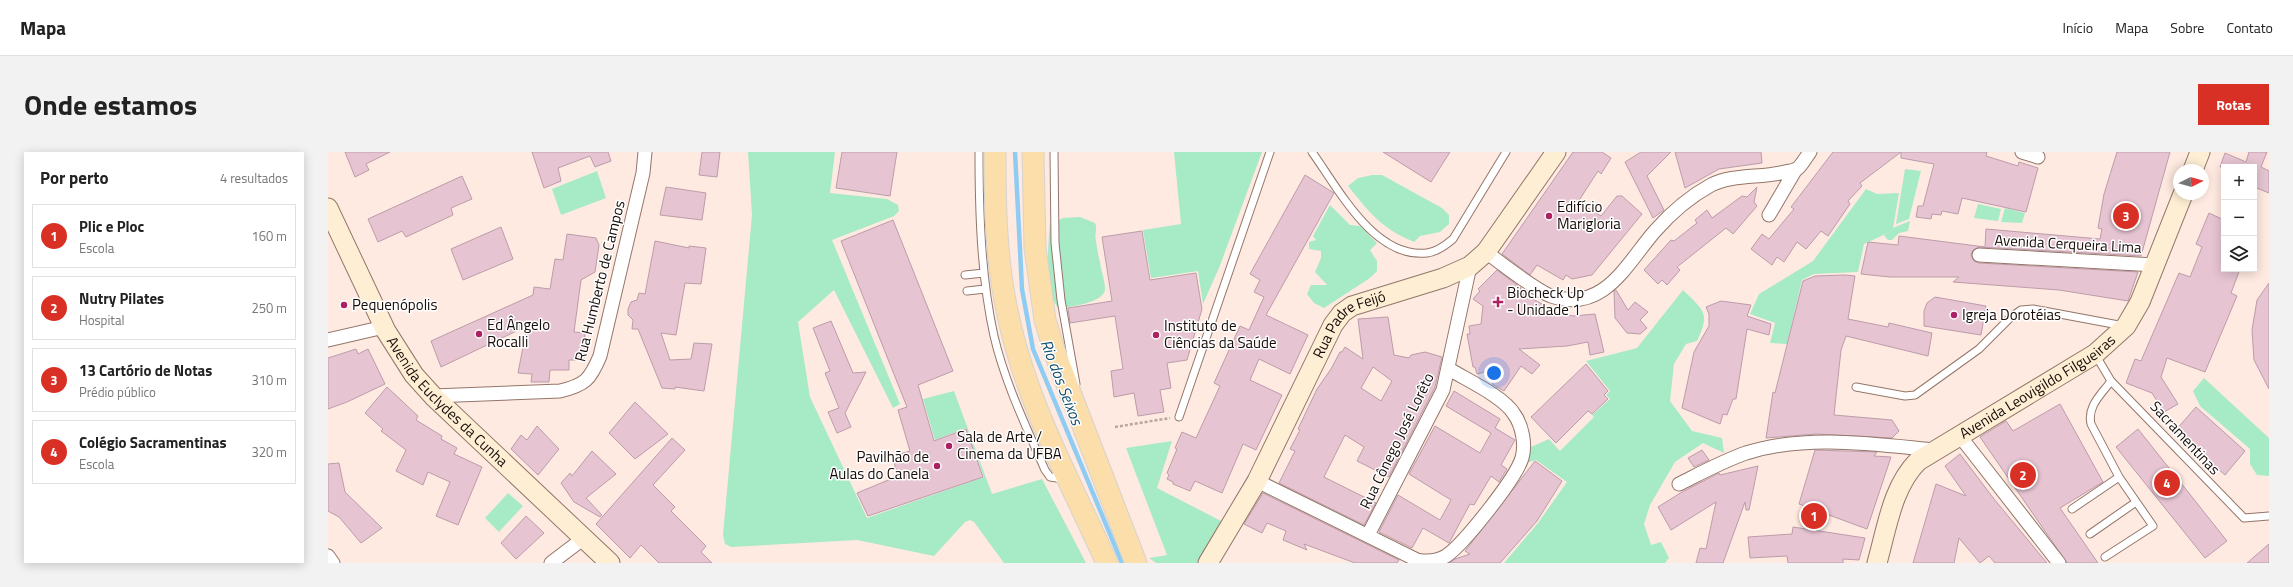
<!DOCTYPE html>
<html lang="pt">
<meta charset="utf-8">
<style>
body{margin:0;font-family:"Titillium Web",sans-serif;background:#f2f2f2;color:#222}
.controls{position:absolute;right:12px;top:12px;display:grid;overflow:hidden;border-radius:0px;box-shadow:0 2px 10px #0003}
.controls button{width:36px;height:36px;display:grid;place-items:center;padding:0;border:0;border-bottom:1px solid #e0e0e0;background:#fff;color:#222;font:20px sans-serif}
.compass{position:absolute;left:1845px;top:12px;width:36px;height:36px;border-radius:50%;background:#fff;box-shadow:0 2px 10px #0003;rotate:84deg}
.you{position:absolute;left:1166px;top:221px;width:14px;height:14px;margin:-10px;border:3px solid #fff;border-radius:50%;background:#1a73e8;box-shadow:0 0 0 6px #1a73e833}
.badge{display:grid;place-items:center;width:26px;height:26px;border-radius:50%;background:#d93025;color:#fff;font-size:13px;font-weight:700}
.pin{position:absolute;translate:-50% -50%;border:2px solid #fff;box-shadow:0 1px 4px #0006}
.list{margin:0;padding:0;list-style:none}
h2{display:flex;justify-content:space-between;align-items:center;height:52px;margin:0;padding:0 16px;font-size:17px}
h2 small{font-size:13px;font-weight:400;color:#767676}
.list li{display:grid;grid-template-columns:26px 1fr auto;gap:12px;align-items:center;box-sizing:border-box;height:64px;margin:0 8px 8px;padding:0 8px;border:1px solid #e0e0e0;border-radius:0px}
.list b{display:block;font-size:15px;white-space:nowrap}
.list p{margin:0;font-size:13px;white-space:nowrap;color:#767676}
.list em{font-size:13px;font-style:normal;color:#767676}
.icon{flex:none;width:22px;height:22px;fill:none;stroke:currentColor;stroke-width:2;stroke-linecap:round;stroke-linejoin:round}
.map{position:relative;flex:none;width:1941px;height:411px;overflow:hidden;border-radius:0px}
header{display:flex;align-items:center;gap:24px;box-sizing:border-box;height:56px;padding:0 20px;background:#fff;border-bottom:1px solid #e0e0e0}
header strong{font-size:19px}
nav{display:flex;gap:22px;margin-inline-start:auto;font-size:14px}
.intro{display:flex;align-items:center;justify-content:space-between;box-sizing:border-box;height:96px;padding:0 24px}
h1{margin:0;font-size:28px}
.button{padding:10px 18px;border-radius:0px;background:#d93025;color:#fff;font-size:14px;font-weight:700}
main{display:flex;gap:24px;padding:0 24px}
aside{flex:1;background:#fff;border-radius:0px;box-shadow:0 2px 10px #0003}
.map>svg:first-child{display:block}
.green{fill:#a6eac6}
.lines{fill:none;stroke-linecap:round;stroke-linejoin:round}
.stream{stroke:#8eccf4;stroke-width:4.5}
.building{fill:#e6c4d2;stroke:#bd9caa;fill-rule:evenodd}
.lane-casing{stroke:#947669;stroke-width:9}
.street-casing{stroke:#947669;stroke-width:15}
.secondary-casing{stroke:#947669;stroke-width:21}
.primary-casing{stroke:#d5d3d2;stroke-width:23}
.path{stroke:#b8a69f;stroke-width:2.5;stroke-dasharray:3 2;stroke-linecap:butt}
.lane{stroke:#fff;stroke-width:7}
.street{stroke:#fff;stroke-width:13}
.secondary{stroke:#fdeed4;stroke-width:19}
.primary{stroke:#fbdea9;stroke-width:21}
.poi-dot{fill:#ab2164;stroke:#fff;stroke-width:1.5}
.labels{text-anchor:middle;stroke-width:3;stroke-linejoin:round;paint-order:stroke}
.poi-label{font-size:15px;fill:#160b07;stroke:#fff;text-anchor:start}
.street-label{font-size:15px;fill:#160b07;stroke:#fff}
.water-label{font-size:16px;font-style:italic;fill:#104e6f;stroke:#fff}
</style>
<header>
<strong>Mapa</strong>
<nav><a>Início</a><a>Mapa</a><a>Sobre</a><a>Contato</a></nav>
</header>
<div class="intro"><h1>Onde estamos</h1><a class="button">Rotas</a></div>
<main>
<aside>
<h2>Por perto<small>4 resultados</small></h2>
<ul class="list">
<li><span class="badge">1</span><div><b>Plic e Ploc</b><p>Escola</p></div><em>160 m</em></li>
<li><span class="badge">2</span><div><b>Nutry Pilates</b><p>Hospital</p></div><em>250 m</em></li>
<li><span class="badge">3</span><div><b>13 Cartório de Notas</b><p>Prédio público</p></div><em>310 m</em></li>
<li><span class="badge">4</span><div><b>Colégio Sacramentinas</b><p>Escola</p></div><em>320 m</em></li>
</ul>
</aside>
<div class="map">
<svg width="1941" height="411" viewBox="0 0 1941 411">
<rect width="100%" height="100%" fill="#ffeae1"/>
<!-- green -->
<path class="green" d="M420,0H507L502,41L559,47L570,53L571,59L566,64L504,88L572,252L565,256L506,138L470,170L482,245L539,366L656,325L638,276L607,288L595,247L626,239L664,342L714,327L758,411H676L646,370L642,368L637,370L606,404L529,388L403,395L397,392L395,383L424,63Z
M846,0H934L891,116L875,152L870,119L823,126L815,78L853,72Z
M1577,17L1593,19L1581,67L1568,72Z
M269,19L278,46L233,63L224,37Z
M1044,23H1054L1114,56L1121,63V72L1112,80L1092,84L1086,90C1053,76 1042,61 1020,34L1030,26Z
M1538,37L1549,42L1571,41L1565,76L1582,69L1580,79L1571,81L1564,88H1560L1556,83L1564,79L1536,92L1530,120L1486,122L1474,128L1459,192L1442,191L1447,171L1422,162L1431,142L1485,109Z
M1650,52L1673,57L1670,69L1646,66Z
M1002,53L1022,73L1032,74L1049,91L1042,98L1049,109V119L1042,126L996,156L986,151L979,142L983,133H999L987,120L993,106V99L981,97V90L988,88L985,84Z
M1677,56L1697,61L1694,71L1673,70Z
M752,65L767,71C770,77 766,83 768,89C769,96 770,103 772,110C773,119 777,128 777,137C777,151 742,154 732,157C716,146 720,90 722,72L735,66Z
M1355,138C1375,158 1383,160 1369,189L1358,192L1346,212L1342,249L1364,279L1394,286L1396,301L1375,291L1347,310L1322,353L1316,372L1323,393L1333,390L1341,406L1337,411H1176L1210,371L1239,330L1208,308L1191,313L1196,298L1221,287L1232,299L1266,265L1264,263L1282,247L1278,243L1282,239L1258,209L1309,196Z
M1876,226L1941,286V324L1929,323L1922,312V297L1872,254L1865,239Z
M844,289L829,336L897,371L874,411H828L821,406L839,403L798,296Z
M180,341L195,354L171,380L157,366Z"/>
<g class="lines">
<!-- stream -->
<path class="stream" d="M687,0L694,137L705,197L794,411"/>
</g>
<!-- building -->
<path class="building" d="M17,0H62L38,12L41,18L27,25Z
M204,0H280L283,9L267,15L262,4L230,16L233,29L216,36Z
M374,0H392L389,25L371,23Z
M514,0H569L562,44L508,36Z
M1055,0H1122L1103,30Z
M1245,0H1274L1283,6L1273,22L1270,19L1250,50L1273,64L1289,44H1294L1314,62L1264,123L1244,127L1238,123L1235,128L1209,113L1202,123L1174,102Z
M1313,0H1343L1319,24L1336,58L1325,66L1297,10Z
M1347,0H1433L1434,11L1391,17L1357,36Z
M1505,0H1659L1658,4L1690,14L1691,10L1710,16L1698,60L1634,46L1630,62L1614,59L1613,63L1604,62L1603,67L1588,65L1590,54H1595L1606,12L1573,6V0L1532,31L1534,34L1520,49L1522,52L1500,84L1493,79L1478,97L1469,90L1456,110L1449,105L1444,113L1423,97L1434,82L1441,87L1466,57L1463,55Z
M1789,0H1842L1813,104L1651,95L1645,98L1643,103L1646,109L1651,111L1810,120L1800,149L1731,138L1625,130L1631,125H1562L1533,122L1540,90L1570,93L1571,84L1657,95L1658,77L1772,87L1774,77L1770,76L1776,42Z
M1921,0H1939L1933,15L1941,19V41L1926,35V15H1892L1897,1L1918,10Z
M977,23L1006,41L938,163L980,183L962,222L931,207L922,228L954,243L928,298L915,292L894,341L867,329L862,339L845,332V330L839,327L841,323L839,321L849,297L847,296L854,280L868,286L892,234L886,231L912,174L921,178L936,145L926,140L932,128L922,122Z
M134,24L144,47L123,56L125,63L78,85L74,79L50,90L40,67Z
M338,35L378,41L374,68L332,63Z
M1429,35L1426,50L1429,54L1405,82L1398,76L1349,115L1352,118L1339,133L1334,128L1330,132L1316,118L1343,88L1346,89L1369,71L1367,68L1379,58L1384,66L1414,44L1419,45Z
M1881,61L1896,68V117H1912L1903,141L1909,144L1877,220L1839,206L1833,225L1850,252L1836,260L1824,241L1798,231L1807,207L1813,209L1851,121L1862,125L1874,95L1868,92Z
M565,68L625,219L590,233L606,289L638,277L655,325L540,364L529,341L570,324L564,304L582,299L570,258L579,255L513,89Z
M173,75L185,107L135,128L123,97Z
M814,79L822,128L868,121L874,157L859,208L839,211L843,236L832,238L836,260L810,264L806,241L786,245L783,219L795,217L787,164L742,171L740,156L784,149L774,85Z
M239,82L268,86L271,93L267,120L253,128L246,180L257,181L256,208H241V218H222L221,230H203L204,222L190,221L199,174L113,215L103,189L205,143L206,135L222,137L227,107L235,108Z
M327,89L361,96V94L378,96L373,132L357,131L348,183L333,181L342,208L363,207L366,191L384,192L376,239L347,235V237L334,236L310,177H304L305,168L300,163V157L303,150L309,148L311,141L317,142Z
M1169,118L1193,136L1191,140L1222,156L1221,159L1245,164L1267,162L1276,200L1262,203L1260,190L1239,194L1191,197L1212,213L1204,222L1193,214L1176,239L1164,232L1174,216L1149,222L1147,215H1145L1139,182H1142L1141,174L1153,172L1155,154L1145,147L1152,139L1150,137Z
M1517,123L1527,124L1520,167L1560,175L1561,171L1604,181L1600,204L1518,184L1513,198L1506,263L1564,268L1571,279L1564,286L1488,282L1438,286L1445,240L1447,241L1475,129L1487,124Z
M1941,131V237L1926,208L1924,178L1929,148Z
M1288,138L1300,158L1307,150L1320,160L1312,168L1319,176L1312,182L1299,181L1287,166L1286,139Z
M1607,145L1658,154L1653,183L1596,174V159L1599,151Z
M1393,149L1423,153L1419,164L1443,172L1441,183L1419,177L1408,247H1405L1399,263L1395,262L1392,272L1354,256L1366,200L1381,174V162L1378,155Z
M1060,165L1066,203L1081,206L1083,203L1097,200L1114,205L1107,235L1061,325L1029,309L1036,295L1017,283L996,325L1048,351L1036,373L951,331L967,299L962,297L972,278L970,277L989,237L1003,217L1012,200H1014L1017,195L1035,207L1030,167ZM1045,215L1064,229L1053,249L1033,236Z
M503,169L525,221L538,220L517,261L523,275L509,281L500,260L511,256L497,221L502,219L485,176Z
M28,197L30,202L40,197L57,232L19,250L0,257V206Z
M1258,212L1280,239L1276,243L1280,247L1264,262L1260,259L1228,291L1203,265Z
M59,235L90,264L88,268L114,284L113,287L129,296L126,302L154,315L130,373L108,364L122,330L100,320L95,333L68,319L78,298L53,279L55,277L37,261Z
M1126,239L1172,267L1167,276L1187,288L1173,313L1179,317L1171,330L1163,324L1146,353L1142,352L1121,391L1095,376L1084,396L1051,380L1070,343L1112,368L1123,348L1081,322L1107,274L1152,301L1163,281L1118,254Z
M307,250L340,282L307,307L281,281Z
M1732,252L1775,330L1732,356L1770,411H1739L1652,285L1678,269L1685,279Z
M1868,255L1917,299L1897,323L1847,279Z
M209,274L231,297L210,323L183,297L193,283L199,288Z
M1810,277L1899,389L1877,406L1788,295Z
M344,286L357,298L325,333L347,355L343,359L378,394L373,400L384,411H331L313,393L302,406L268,372Z
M1374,298L1381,308L1366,315L1360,306Z
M1487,298L1549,300L1546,304L1563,305L1539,377L1471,352Z
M264,299L288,322L258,346L274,363L272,365L246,350L233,331L242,321L244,324Z
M1632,302L1666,347L1719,411H1667L1661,404L1652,411L1631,386L1626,411H1585L1608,332L1638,344L1617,314Z
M1207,309L1234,329L1209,369L1172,411H1122L1127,407L1142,402L1137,399Z
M11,311L17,340L54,376L33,391L11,365L0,359V312Z
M1430,314L1421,358H1418L1417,350L1395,411H1368L1372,396L1378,397L1388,350L1343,378L1330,355L1354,340L1391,321L1392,323Z
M935,341L1071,408L1069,411H1027L976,392L979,398L955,388L958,379L939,371L934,381L916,372Z
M198,364L216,381L188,407L173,391Z
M1465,375L1537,386L1531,408L1515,407V411H1460L1459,404L1422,406L1420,385L1464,382Z
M1941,392V411H1919Z"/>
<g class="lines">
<!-- lane casing -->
<g class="lane-casing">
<path id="lane" d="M651,0C651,61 653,125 666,184C677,231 698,274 717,318L722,325L736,327
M726,0L727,91L733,148L748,232
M984,0C1010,36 1046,107 1099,101C1109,100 1118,93 1125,87L1178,0
M637,123L656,121
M639,139L657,137
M1767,202L1783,229L1916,366L1941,364
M1528,235L1577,244L1587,243L1651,197L1683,165L1693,158L1705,157L1796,174
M851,265L942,0
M1744,357L1791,325
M1762,382L1808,350
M1777,405L1825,374L1791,325L1763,272C1759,254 1773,243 1783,229"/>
</g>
<!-- street casing -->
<g class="street-casing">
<path id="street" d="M1694,0L1710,5
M1441,63L1468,17
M1158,100C1173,111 1207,138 1223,144C1276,162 1299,111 1327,79C1342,62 1363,44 1383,33C1404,22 1434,26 1457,20C1461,19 1466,19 1469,17C1474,13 1478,5 1482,0
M1651,103L1827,113
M0,188L56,175
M105,244L232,239C257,233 262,228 272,204L315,21L317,0
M1631,283L1731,411
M929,329L1089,408C1099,410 1108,410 1118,404C1136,392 1188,326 1194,306C1198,292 1194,273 1186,262C1176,245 1139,228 1121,217
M1351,332C1373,321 1395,309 1418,301C1478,282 1545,292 1607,298
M1040,383L1115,238L1142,114
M0,404L5,411
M223,411L256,386"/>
</g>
<!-- secondary casing -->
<g class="secondary-casing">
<g id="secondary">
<path d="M1865,18L1872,0"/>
<path id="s1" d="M0,56L58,179L86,223L105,244L282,411"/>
<path id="s2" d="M880,411L929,329L1005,173L1014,161L1024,154L1115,126L1142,114L1158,100L1228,0"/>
<path id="s3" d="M1549,411C1559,376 1564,335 1590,309L1767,202L1798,174L1812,150L1855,42"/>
</g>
</g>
<!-- primary casing -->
<g class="primary-casing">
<path id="primary" d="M667,0C667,54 668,110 680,163C698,250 743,331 779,411
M705,0L707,96L717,168L728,204L808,411"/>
</g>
<!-- path -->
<path class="path" d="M787,275L842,266"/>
<!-- lane -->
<use href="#lane" class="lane"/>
<!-- street -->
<use href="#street" class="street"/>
<!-- secondary -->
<use href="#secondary" class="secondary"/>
<!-- primary -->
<use href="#primary" class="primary"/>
</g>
<!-- markers -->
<g class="poi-dot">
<circle cx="1221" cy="64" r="4"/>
<path d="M1168 144h4v4h4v4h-4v4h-4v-4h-4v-4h4z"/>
<circle cx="16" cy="153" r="4"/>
<circle cx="1626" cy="163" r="4"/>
<circle cx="151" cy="182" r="4"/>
<circle cx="828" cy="183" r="4"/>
<circle cx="621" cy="294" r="4"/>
<circle cx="609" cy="314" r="4"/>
</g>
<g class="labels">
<!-- poi labels -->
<g class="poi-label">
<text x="1229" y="60">Edifício<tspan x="1229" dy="17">Marigloria</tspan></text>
<text x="1179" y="146">Biocheck Up<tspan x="1179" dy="17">- Unidade 1</tspan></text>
<text x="24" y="158">Pequenópolis</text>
<text x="1634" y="168">Igreja Dorotéias</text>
<text x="159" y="178">Ed Ângelo<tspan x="159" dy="17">Rocalli</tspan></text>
<text x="836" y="179">Instituto de<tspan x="836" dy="17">Ciências da Saúde</tspan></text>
<text x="629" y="290">Sala de Arte /<tspan x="629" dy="17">Cinema da UFBA</tspan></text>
<text x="601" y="310" text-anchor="end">Pavilhão de<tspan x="601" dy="17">Aulas do Canela</tspan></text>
</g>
<!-- street labels -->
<g class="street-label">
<text transform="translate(1740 92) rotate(3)" y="5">Avenida Cerqueira Lima</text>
<text transform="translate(272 129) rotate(-76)" y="5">Rua Humberto de Campos</text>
<text dy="5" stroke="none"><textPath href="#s2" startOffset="282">Rua Padre Feijó</textPath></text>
<text dy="5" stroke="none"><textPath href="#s3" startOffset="252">Avenida Leovigildo Filgueiras</textPath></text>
<text dy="5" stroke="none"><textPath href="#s1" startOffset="230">Avenida Euclydes da Cunha</textPath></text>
<text transform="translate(1857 286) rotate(47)" y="5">Sacramentinas</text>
<text transform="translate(1069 289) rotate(-64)" y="5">Rua Cônego José Lorêto</text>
</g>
<!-- water labels -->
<g class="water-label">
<text transform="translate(734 230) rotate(69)" y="6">Rio dos Seixos</text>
</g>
</g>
</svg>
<div class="controls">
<button>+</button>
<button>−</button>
<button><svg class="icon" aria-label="layers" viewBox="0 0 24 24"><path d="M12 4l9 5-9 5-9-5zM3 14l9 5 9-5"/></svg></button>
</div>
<svg class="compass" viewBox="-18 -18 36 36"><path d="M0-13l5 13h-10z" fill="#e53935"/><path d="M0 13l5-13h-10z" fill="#767676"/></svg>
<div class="you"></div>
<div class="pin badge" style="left:1486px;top:364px">1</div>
<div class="pin badge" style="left:1695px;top:323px">2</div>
<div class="pin badge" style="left:1798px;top:64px">3</div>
<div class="pin badge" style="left:1839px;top:331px">4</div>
</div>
</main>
